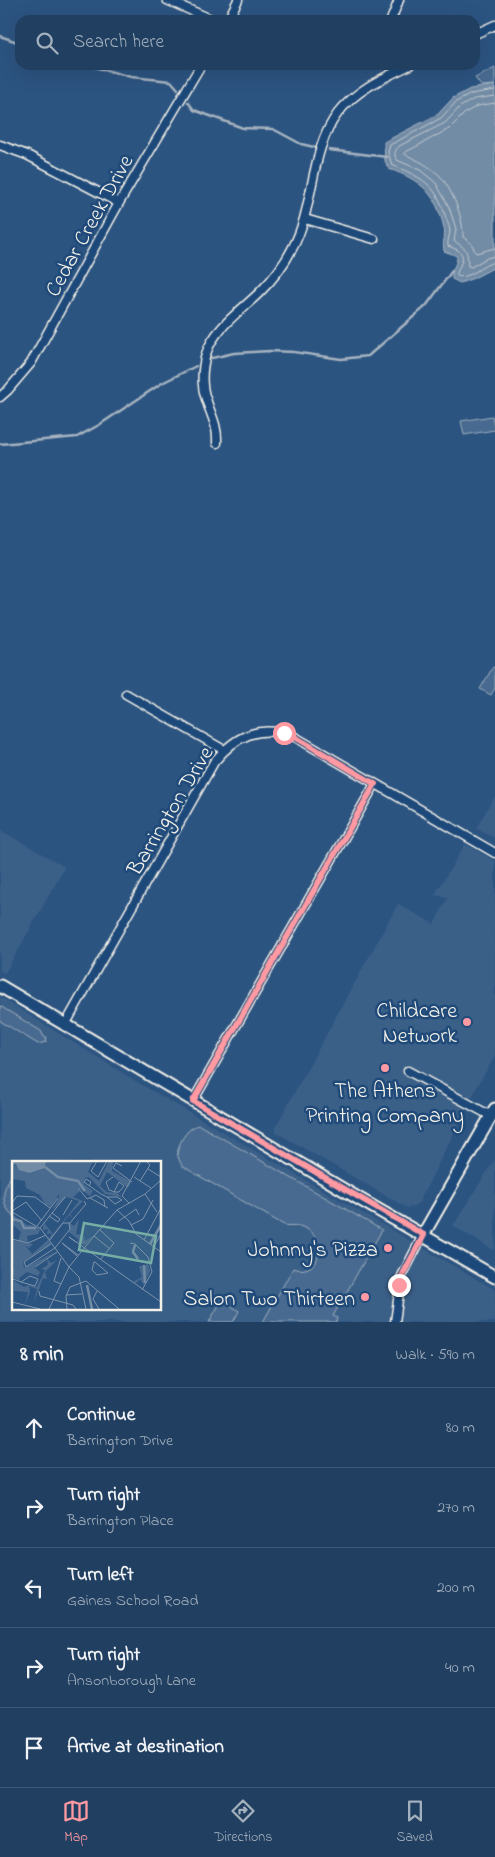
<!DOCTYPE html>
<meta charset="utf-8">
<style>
body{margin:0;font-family:"Indie Flower",sans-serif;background:#294667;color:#f1f3f6}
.stop{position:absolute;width:15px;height:15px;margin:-11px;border:4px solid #ff9aa2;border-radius:50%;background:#fff}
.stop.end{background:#ff9aa2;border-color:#fff;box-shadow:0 1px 5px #0008}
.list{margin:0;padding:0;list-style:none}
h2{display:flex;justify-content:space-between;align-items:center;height:65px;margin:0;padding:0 20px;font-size:21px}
h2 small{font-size:16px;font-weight:400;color:#a2afbd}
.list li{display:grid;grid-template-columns:32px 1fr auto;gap:15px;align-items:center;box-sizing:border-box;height:80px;padding:0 20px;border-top:1px solid #3e5876}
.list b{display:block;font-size:19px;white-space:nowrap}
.list p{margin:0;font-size:16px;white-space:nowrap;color:#a2afbd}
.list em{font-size:16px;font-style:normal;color:#a2afbd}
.icon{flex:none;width:28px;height:28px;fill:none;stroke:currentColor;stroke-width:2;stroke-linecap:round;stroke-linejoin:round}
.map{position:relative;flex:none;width:495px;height:1322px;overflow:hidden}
.search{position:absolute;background:#213f61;box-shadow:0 5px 20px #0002;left:15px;right:15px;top:15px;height:55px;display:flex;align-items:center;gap:12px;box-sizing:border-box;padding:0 18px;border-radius:15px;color:#a2afbd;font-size:19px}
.sheet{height:465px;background:#213f61}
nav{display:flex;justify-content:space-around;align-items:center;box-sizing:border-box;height:70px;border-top:1px solid #3e5876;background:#213f61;font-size:14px;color:#a2afbd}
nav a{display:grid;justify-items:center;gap:2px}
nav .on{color:#ff9aa2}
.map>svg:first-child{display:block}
.built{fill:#3b6088;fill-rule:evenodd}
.green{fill:#496b90;stroke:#9eaebc}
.water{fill:#738ca6;stroke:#a7b4c0}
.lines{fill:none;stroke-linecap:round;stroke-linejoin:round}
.shore{stroke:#c0c9ce;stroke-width:1}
.stream{stroke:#a7b4c0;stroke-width:2.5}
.street-casing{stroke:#f4f1e8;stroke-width:11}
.secondary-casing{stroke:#f4f1e8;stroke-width:15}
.street{stroke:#1f4a7a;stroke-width:8}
.secondary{stroke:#1f4a7a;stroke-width:11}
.route{stroke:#ff9aa2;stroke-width:6}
.poi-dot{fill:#ff9aa2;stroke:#1f4a7a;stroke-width:2}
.labels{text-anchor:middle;stroke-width:5;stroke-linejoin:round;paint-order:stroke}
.street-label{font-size:22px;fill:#f4f1e8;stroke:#1f4a7a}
.poi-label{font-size:22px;fill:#f4f1e8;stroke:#1f4a7a;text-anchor:end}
.inset-river{fill:none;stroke:#738ca6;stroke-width:2.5}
.inset-road{fill:none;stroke:#7c93aa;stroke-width:1}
.view{fill:#76ada5;fill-opacity:0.15;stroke:#76ada5;stroke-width:2.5}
.inset-edge{fill:none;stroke:#f4f1e8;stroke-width:2.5}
</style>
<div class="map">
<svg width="495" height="1322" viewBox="0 0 495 1322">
<rect width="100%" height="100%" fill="#2c5481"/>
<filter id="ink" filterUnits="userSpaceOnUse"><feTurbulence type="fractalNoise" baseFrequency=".02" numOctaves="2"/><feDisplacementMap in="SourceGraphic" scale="10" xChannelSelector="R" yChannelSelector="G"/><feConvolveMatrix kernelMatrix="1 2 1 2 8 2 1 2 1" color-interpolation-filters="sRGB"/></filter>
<g filter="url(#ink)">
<!-- built -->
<path class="built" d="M495,796V838L476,828Z
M0,830L65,867L5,973L0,971Z
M465,844L495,861V1056L479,1083L419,1202L413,1207L407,1208L276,1132V1126L398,904L434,924L448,898L435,895Z
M0,997L137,1082L495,1290V1322H0ZM14,1162H160V1308H14Z
M495,1159V1251L453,1226Z"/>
<!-- green -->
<path class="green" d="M495,68V85L481,86L475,78Z
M492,416L495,430L464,435L461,421Z
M493,667L495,668V688L491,695L480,689Z
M0,1006L41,1031L44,1037H47L46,1042L38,1044L0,1021Z
M199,1125L382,1230L333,1316L337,1318L336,1322H263L293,1268C322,1278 330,1234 299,1226C295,1225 289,1226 284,1225L182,1166C180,1161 176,1155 178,1150C180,1140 189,1126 199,1125Z
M14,1173V1216C0,1206 1,1186 14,1173Z
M222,1300L239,1311L233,1322H209Z"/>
<!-- water -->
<path class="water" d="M495,85V267L474,278L460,283L452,279C451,269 457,265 457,256L444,251C442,241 446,236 444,228C436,193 421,180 389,169L385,161L384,142L438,114L453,98L470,89Z"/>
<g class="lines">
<!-- shore -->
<path class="shore" d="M495,90L471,94L456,102L441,118L390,145L388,152L392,165C420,177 436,183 445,215C446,219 449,225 450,230C450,236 447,240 448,246C451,247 457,249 460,252C467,259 456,269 457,276C470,280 482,264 495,262
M495,96L474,99L460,107L445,123L401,145C395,149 393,154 397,160L420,170L436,183L449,207L456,229L454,241C468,250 467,250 468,266L471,267L487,258L495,256
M495,103L477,106L465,113L449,129L404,153L406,155C418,160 429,166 439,175C452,188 464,220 463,237L471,243L476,253L495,248"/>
<!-- stream -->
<path class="stream" d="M0,36L20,43
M87,65L131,77L171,81L178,89
M188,102L194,110L243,128L273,129L301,144L314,147
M329,150L387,157
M212,358L234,353L270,351L294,352L341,359L368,356L426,306L452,271
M0,444L77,437L99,425L162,383L196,366"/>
<!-- street casing -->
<g class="street-casing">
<path id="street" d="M167,0L213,20
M228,20L238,0
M391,20L399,0
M475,34L495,25
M0,145L27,155L119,203
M305,219L374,239
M0,397L8,390L31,363L119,203L201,65
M217,443C218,426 211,415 206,399C201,385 202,369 206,354C214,328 242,310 260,292C273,279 284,265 292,249C315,208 309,151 338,113C357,89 383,78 410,65
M126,694L224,750
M65,1025L214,762C236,735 260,724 295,737L495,853
M408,1071L491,1116
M193,1101L375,784
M395,1322L401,1278L423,1235"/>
</g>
<!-- secondary casing -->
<g class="secondary-casing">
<path id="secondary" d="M0,986L361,1200L495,1277
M423,1235L495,1109"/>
</g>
<!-- street -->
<use href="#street" class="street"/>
<!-- secondary -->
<use href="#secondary" class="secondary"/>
</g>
</g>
<g class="lines" filter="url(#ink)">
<!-- route -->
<path class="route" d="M284,733L295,737L375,784L193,1101L424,1235L401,1278L399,1285"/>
</g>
<!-- markers -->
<g class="poi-dot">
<circle cx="467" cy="1022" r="5"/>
<circle cx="385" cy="1068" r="5"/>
<circle cx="388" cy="1248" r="5"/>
<circle cx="365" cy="1297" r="5"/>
</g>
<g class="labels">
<!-- street labels -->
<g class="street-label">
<text transform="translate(88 225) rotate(-61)" y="8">Cedar Creek Drive</text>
<text transform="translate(169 810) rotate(-59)" y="8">Barrington Drive</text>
</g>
<!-- poi labels -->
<g class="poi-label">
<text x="457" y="1017">Childcare<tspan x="457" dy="25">Network</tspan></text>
<text x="385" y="1097" text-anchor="middle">The Athens<tspan x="385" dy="25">Printing Company</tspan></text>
<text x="378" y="1256">Johnny's Pizza</text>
<text x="355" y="1305">Salon Two Thirteen</text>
</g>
</g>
<!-- overview -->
<g transform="translate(12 1161)">
<rect width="149" height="149" fill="#2c5481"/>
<path d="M34,0H81L76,11L87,20L97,0H101L100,10L119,21L116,27L95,11L88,25L95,31L105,32L110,36L93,33L77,16L73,17L72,23L81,30L78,35L65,26L68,30L61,36L71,40L58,53L61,57L57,54L38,79L35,75L38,77L40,72L35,73L36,68L31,69L32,62L41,73L67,40L55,36L40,49L47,37V33L39,46L33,43L28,34L14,27L13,20L0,18L1,3L19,12L33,7ZM0,53L15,64L24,65L28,69L26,73L15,75L16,81L6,80L9,71L0,63ZM67,58L64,73L71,74L73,80L81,75L73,84L65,81L67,79L57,71L58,62L62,65ZM0,79L21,83L17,87L13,84L20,93L36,79L39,83L11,101L12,107L43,91L22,106L28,111L26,115L15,111L7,117L8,120L2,117ZM35,98L39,102L45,99L33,111L35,118L31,117L22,141L25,128L17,125L18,131L13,143L16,131L2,130V120L12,126L17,124L25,126L33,109L29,108L36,104ZM135,100L138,110L132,124L128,118L124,122L121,121L130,116L127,105H134Z" fill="#496b90"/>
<path d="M0,0H34L33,7L18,12L7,9L4,3L0,4Z" fill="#738ca6"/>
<path class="inset-river" d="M33,6L46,16L66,20L73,30M0,58L9,60L12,67H24M138,83L149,64M123,84L121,91L126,98M132,104L133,122M75,124L80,148"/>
<path class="inset-road" d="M85,0L79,10L86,16L95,0M110,5L104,2L101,7L120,21M136,8L149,16M101,16L94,21L97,29L100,30L102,31H107L112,25L107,21L102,31M122,16L139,27M128,20L138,4L134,0M77,25L79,21L74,18L72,21L89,33L95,36M66,27L75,38L84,34L92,39L93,46M133,33L145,51M95,36H105L110,39L103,43ZM78,37L96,47M0,42L5,35L23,36L38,47M117,42L110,35L129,0M105,49L117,60L124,73L149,91M0,50L14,41L30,60M0,51L29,68L57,106M51,54L60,39M37,55L46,61L48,58L40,52M107,60L124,48L127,54M119,64L131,58L141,39M25,65L46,37M28,67L53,36M82,75L98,88M0,78L16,82L34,74M132,79L149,47M37,80L51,62H58M64,81L57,76L149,141M118,82L123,83L136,96L140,111L130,129M39,83L12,101L14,106L43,87L58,68L57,63L74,43L72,40M141,87L149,73M65,95L50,82L66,94M88,99L102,82L88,69M82,101H83L96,112L85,114L80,109ZM23,106L45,91M57,106L67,116L74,148M1,118L9,121L18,115L26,118L23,125L9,121M49,123L42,120L49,97M27,130L28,135L61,144L64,148M85,130L81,138L87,148M54,134L70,133M0,135L1,108M0,141L28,148M37,148L57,106L82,75L105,49L133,33L149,19M55,148L54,135L58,126L74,120L107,148"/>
<path class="view" d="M72,62L144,75L139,102L67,89Z"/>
<rect width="149" height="149" class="inset-edge"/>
</g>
</svg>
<div class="stop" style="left:284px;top:733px"></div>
<div class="stop end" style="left:399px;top:1285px"></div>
<div class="search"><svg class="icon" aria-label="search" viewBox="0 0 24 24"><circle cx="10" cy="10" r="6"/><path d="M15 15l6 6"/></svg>Search here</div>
</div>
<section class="sheet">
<h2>8 min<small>Walk · 590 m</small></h2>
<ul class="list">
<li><svg class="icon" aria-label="ahead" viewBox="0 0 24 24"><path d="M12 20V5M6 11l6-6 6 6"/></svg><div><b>Continue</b><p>Barrington Drive</p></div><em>80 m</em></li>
<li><svg class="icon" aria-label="right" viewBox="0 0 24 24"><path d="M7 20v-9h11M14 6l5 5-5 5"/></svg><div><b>Turn right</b><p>Barrington Place</p></div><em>270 m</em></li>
<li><svg class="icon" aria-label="left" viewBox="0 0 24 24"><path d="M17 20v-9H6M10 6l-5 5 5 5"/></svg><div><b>Turn left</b><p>Gaines School Road</p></div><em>200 m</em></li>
<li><svg class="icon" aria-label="right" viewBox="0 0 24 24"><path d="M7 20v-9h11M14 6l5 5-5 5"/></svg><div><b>Turn right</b><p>Ansonborough Lane</p></div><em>40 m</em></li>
<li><svg class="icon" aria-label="arrive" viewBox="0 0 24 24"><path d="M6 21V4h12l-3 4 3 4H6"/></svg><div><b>Arrive at destination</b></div></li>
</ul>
</section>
<nav>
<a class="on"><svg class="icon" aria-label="map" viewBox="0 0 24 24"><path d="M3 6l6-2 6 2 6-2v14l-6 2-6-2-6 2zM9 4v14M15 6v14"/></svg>Map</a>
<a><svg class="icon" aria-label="directions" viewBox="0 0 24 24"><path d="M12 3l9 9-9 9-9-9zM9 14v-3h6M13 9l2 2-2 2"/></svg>Directions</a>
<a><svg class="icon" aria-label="saved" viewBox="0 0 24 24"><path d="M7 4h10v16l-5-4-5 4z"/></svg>Saved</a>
</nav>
